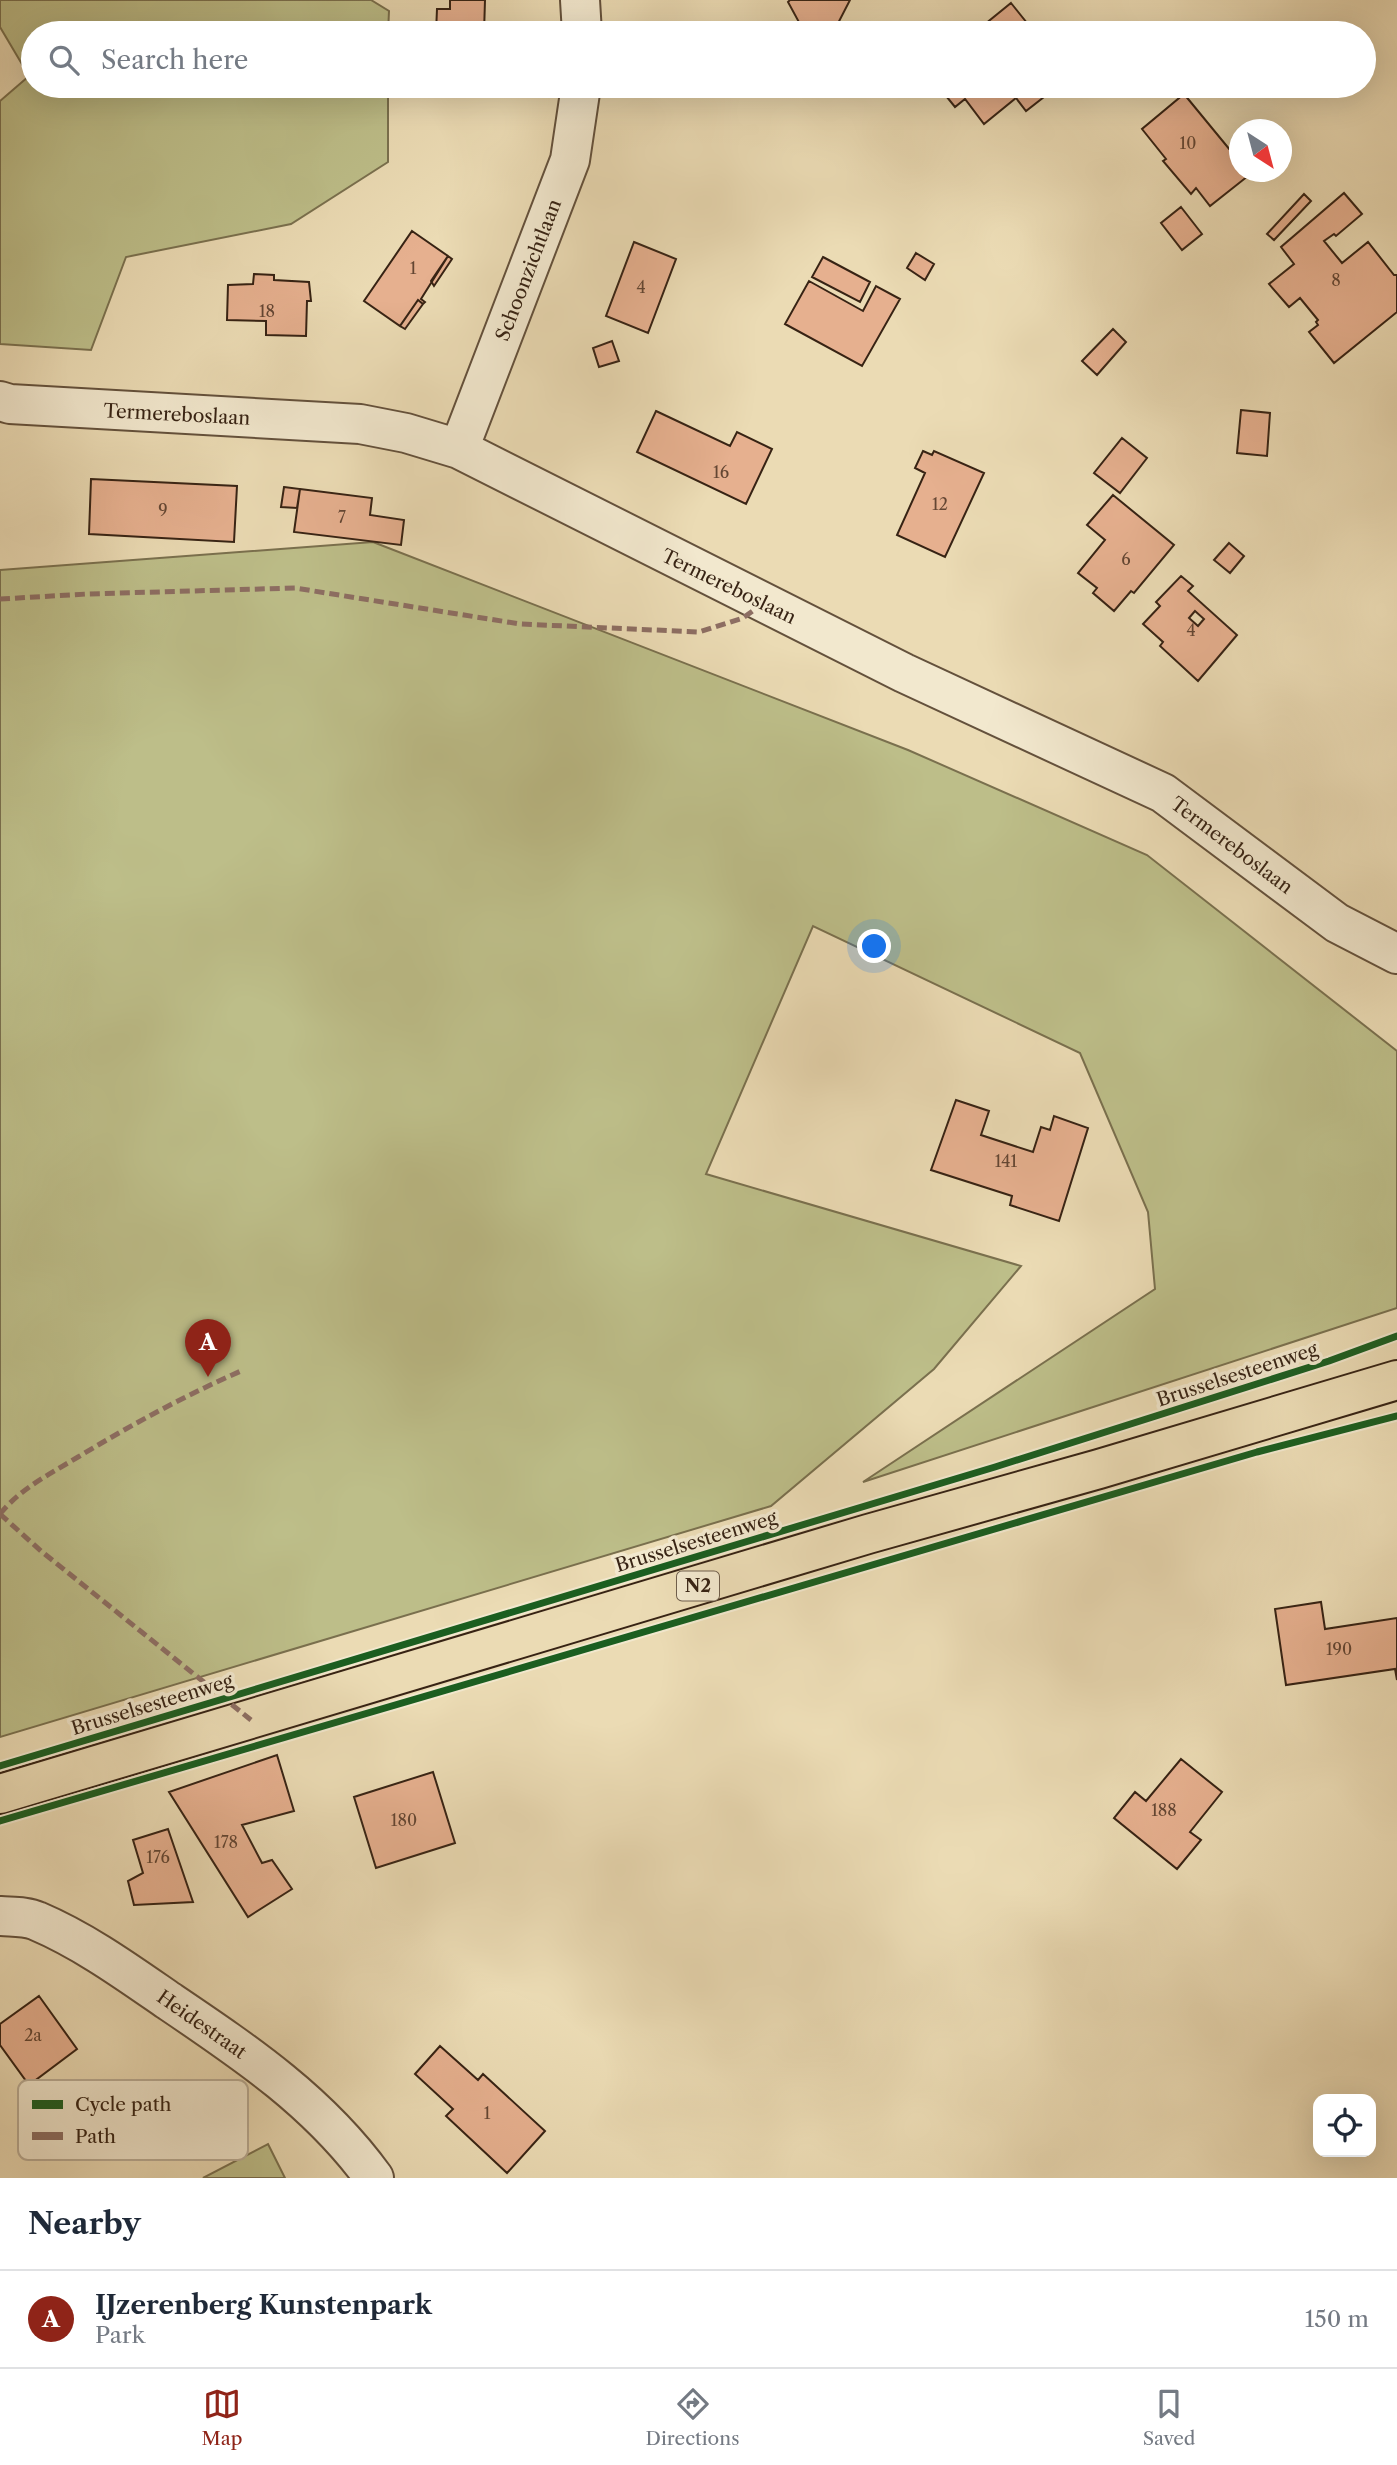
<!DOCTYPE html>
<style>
body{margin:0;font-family:"Libre Caslon Text",serif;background:#f2f2f3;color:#1f2937}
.controls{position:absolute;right:21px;bottom:21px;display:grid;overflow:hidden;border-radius:14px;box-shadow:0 7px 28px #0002}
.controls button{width:63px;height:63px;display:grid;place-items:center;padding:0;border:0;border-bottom:2px solid #e0e1e3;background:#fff;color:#1f2937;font:35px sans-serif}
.compass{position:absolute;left:1229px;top:119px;width:63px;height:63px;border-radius:50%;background:#fff;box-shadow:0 7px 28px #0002;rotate:144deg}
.you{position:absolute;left:875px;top:947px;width:24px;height:24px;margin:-18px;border:5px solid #fff;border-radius:50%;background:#1a73e8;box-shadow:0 0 0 10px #1a73e833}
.badge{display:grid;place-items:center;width:46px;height:46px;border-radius:50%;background:#8f2418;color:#fff;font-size:23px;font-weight:700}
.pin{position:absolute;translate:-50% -58px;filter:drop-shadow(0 2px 4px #0008)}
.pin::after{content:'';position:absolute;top:37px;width:24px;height:21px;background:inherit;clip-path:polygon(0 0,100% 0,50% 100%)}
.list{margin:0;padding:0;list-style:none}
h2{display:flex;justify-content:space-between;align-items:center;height:91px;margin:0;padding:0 28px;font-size:30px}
h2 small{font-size:23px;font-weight:400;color:#747a83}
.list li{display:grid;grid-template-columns:46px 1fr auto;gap:21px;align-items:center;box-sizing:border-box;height:98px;padding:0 28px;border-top:2px solid #e0e1e3}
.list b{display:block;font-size:26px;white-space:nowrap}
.list p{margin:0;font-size:23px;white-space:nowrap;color:#747a83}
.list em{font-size:23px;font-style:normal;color:#747a83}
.icon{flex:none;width:38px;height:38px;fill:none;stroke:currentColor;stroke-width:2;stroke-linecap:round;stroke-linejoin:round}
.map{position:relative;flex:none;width:1397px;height:2178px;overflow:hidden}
.search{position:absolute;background:#fff;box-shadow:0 7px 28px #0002;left:21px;right:21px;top:21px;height:77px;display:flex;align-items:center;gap:18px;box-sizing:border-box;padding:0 24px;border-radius:38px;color:#747a83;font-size:26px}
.sheet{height:189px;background:#fff}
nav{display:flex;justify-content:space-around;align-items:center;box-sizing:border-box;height:98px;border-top:2px solid #e0e1e3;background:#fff;font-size:19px;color:#747a83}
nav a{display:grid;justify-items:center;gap:4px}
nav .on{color:#8f2418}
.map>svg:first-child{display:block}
.green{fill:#bdbe89;stroke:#7a704e;stroke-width:2}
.building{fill:#e6b08f;stroke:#372314;stroke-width:2;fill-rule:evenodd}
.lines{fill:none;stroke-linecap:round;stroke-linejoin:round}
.minor-casing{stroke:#64513c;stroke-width:42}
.major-casing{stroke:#372314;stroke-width:42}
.minor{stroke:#f2e8ce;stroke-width:38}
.major{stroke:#ebdbb4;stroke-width:38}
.quiet{stroke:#8d6e63;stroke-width:5;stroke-dasharray:10 5;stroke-linecap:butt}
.cycleway-casing{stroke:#f2e8ce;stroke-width:11}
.cycleway{stroke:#1b5e20;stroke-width:7}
.labels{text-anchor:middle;stroke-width:7;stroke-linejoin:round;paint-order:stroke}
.number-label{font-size:16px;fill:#634633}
.shield{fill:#f2e8ce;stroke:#6f5e4c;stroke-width:2}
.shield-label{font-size:18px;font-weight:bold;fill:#372314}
.street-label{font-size:19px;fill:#372314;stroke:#f2e8ce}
.key{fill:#f2e8ce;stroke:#baad96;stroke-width:2}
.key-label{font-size:19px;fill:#372314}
</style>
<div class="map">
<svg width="1397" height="2178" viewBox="0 0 1397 2178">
<rect width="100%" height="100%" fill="#ebdbb4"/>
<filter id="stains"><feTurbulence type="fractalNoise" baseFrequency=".00286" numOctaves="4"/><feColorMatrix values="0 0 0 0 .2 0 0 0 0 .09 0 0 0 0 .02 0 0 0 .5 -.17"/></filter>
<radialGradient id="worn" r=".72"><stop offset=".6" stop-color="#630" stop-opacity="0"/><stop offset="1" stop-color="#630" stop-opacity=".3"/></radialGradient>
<!-- green -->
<path class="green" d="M0,0H371L389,11L388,33H33V86H388V162L291,224L126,257L91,350L0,344V101L29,76L0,27Z
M373,542L908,750L1147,855L1397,1051V1308L863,1482L1155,1289L1148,1212L1080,1053L813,926L706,1174L1021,1266L934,1369L771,1506L0,1737V570Z
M268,2144L285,2178H203Z"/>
<!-- building -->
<path class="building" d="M450,0H485L484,33H436L437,9H450Z
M790,0H850L833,33H792L800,24L788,2Z
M1011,3L1035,33H974Z
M440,86H486V95L440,94Z
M938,86H1058L1026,111L1016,98L984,124L965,99L955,107Z
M1184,94L1235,156L1233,158L1240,166V172H1244L1248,176L1210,206L1196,188L1191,194L1163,161L1166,159L1142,129Z
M1344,193L1362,214L1336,236L1334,234L1324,241L1342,263L1368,242L1394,275H1397V312L1334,363L1309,332L1318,325L1316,322L1318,320L1300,298L1289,307L1269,284L1294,264L1281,247Z
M1304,194L1311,201L1274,240L1267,234Z
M1181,207L1202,234L1182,250L1161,223Z
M412,231L448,256L421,299L425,302L423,304L418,300L400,326L364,301Z
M634,242L676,259L648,333L606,316Z
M916,253L934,264L925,280L907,268Z
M448,256L452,259L434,286L431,281Z
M823,257L870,282L860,302L812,277Z
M254,274L274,275V280L309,282L311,301H307L306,336L266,335V321L227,320L228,285L253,284Z
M809,281L863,311L876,286L900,299L862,366L785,324Z
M418,300L423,304L405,329L400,326Z
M1113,329L1126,342L1097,375L1082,361Z
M612,341L619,361L599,367L593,348Z
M1241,410L1270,413L1267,456L1237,453Z
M656,411L730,446L737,432L772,449L746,504L637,452Z
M1122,438L1147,458L1120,493L1094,473Z
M923,451L932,455L934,451L984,473L945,557L897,535L925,473L915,468Z
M91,479L237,486L234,542L89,534Z
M284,487L300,489L297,508L281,507Z
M300,489L372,498L370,515L404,520L401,545L294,532Z
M1113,495L1174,545L1134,593L1131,591L1114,611L1093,593L1097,588L1078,573L1105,540L1087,525Z
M1229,543L1244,556L1230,573L1214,560Z
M1181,576L1193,586L1188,591L1237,635L1198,681L1160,646L1163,642L1143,624L1160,606L1156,602ZM1195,611L1204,619L1198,626L1189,618Z
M956,1100L989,1111L981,1135L1033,1152L1041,1127L1050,1130L1054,1116L1088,1128L1059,1221L1010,1205L1012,1196L931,1170Z
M1321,1602L1325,1629L1397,1618V1680L1395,1669L1286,1685L1275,1609Z
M277,1755L294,1811L242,1825L262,1863L272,1860L292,1889L248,1917L169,1792Z
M1181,1759L1222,1792L1190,1832L1201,1840L1177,1869L1114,1818L1135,1792L1146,1801Z
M433,1772L455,1843L376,1868L354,1797Z
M168,1829L193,1902L134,1905L128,1881L143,1873L133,1840Z
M39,1996L77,2049L29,2085L0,2045V2024Z
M440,2046L478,2080L483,2074L545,2131L507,2173L446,2116L453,2109L415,2074Z"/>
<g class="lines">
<!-- minor casing -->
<g class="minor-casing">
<path id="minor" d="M580,0L582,33
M0,401L10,404L360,424L406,433L459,449L904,673L1163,793L1337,923L1397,954
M459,449L570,160L581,86
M0,1916C12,1917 26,1916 37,1921C84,1941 127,1972 169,2001C246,2053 319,2102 374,2178"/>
</g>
<!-- major casing -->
<g class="major-casing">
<path id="major" d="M0,1794L868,1534L1099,1469L1397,1380"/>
</g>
<!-- minor -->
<use href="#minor" class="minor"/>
<!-- major -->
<use href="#major" class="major"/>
<!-- quiet -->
<path class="quiet" d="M0,599L87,594L295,588L520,624L699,632L743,618L762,604
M0,1514L41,1551L251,1720
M0,1514C21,1488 50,1474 78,1457C131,1425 184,1396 241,1371"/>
<!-- cycleway casing -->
<g class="cycleway-casing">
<path id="cycleway" d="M0,1766L995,1467L1329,1361L1397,1336
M0,1821L1257,1452L1397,1416"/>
</g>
<!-- cycleway -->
<use href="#cycleway" class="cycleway"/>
</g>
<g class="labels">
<!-- number labels -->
<g class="number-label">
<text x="1188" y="149">10</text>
<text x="413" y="274">1</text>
<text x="1336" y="286">8</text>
<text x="641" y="293">4</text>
<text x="267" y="317">18</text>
<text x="721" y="478">16</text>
<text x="940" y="510">12</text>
<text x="163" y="516">9</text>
<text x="342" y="523">7</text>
<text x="1126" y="565">6</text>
<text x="1191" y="636">4</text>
<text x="1006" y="1167">141</text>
<text x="1339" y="1655">190</text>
<text x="1164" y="1816">188</text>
<text x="404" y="1826">180</text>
<text x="226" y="1848">178</text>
<text x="158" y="1863">176</text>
<text x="33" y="2041">2a</text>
<text x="487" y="2119">1</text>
</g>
<!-- shield labels -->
<rect class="shield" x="677" y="1571.5" width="42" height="29" rx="5"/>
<g class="shield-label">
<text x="698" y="1592">N2</text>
</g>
<!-- street labels -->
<g class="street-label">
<text transform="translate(528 270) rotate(-69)" y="7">Schoonzichtlaan</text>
<text transform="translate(177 414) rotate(3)" y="7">Termereboslaan</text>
<text transform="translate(729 586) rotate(26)" y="7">Termereboslaan</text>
<text transform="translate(1232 845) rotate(37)" y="7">Termereboslaan</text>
<text transform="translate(1237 1374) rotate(-18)" y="7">Brusselsesteenweg</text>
<text transform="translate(696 1541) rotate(-17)" y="7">Brusselsesteenweg</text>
<text transform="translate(152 1704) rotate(-17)" y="7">Brusselsesteenweg</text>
<text transform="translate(202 2024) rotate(35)" y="7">Heidestraat</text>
</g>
</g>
<!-- legend -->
<rect x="18" y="2080" width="230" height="80" rx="10" class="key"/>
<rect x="32" y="2100" width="31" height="9" fill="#1b5e20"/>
<rect x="32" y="2132" width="31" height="8" fill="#8d6e63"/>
<g class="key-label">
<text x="75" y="2111">Cycle path</text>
<text x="75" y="2143">Path</text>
</g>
<rect width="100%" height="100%" filter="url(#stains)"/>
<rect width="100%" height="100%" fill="url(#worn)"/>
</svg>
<div class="controls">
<button><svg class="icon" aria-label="locate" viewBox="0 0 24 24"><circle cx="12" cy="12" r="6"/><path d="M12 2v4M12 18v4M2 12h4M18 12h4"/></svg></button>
</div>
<svg class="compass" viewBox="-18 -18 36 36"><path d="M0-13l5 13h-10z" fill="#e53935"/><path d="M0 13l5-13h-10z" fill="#747a83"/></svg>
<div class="you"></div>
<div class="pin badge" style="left:208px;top:1377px">A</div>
<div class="search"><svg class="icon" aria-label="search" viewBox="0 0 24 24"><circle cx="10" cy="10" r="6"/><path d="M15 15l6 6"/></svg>Search here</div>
</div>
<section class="sheet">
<h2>Nearby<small></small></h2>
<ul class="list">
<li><span class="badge">A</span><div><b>IJzerenberg Kunstenpark</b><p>Park</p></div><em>150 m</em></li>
</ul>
</section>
<nav>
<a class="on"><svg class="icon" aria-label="map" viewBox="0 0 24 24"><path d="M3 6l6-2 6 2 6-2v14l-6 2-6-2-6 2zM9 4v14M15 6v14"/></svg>Map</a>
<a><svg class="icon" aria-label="directions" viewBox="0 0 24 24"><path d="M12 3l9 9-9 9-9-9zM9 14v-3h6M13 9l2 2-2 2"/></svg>Directions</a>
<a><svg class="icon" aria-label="saved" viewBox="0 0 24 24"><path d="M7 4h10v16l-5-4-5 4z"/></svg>Saved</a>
</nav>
